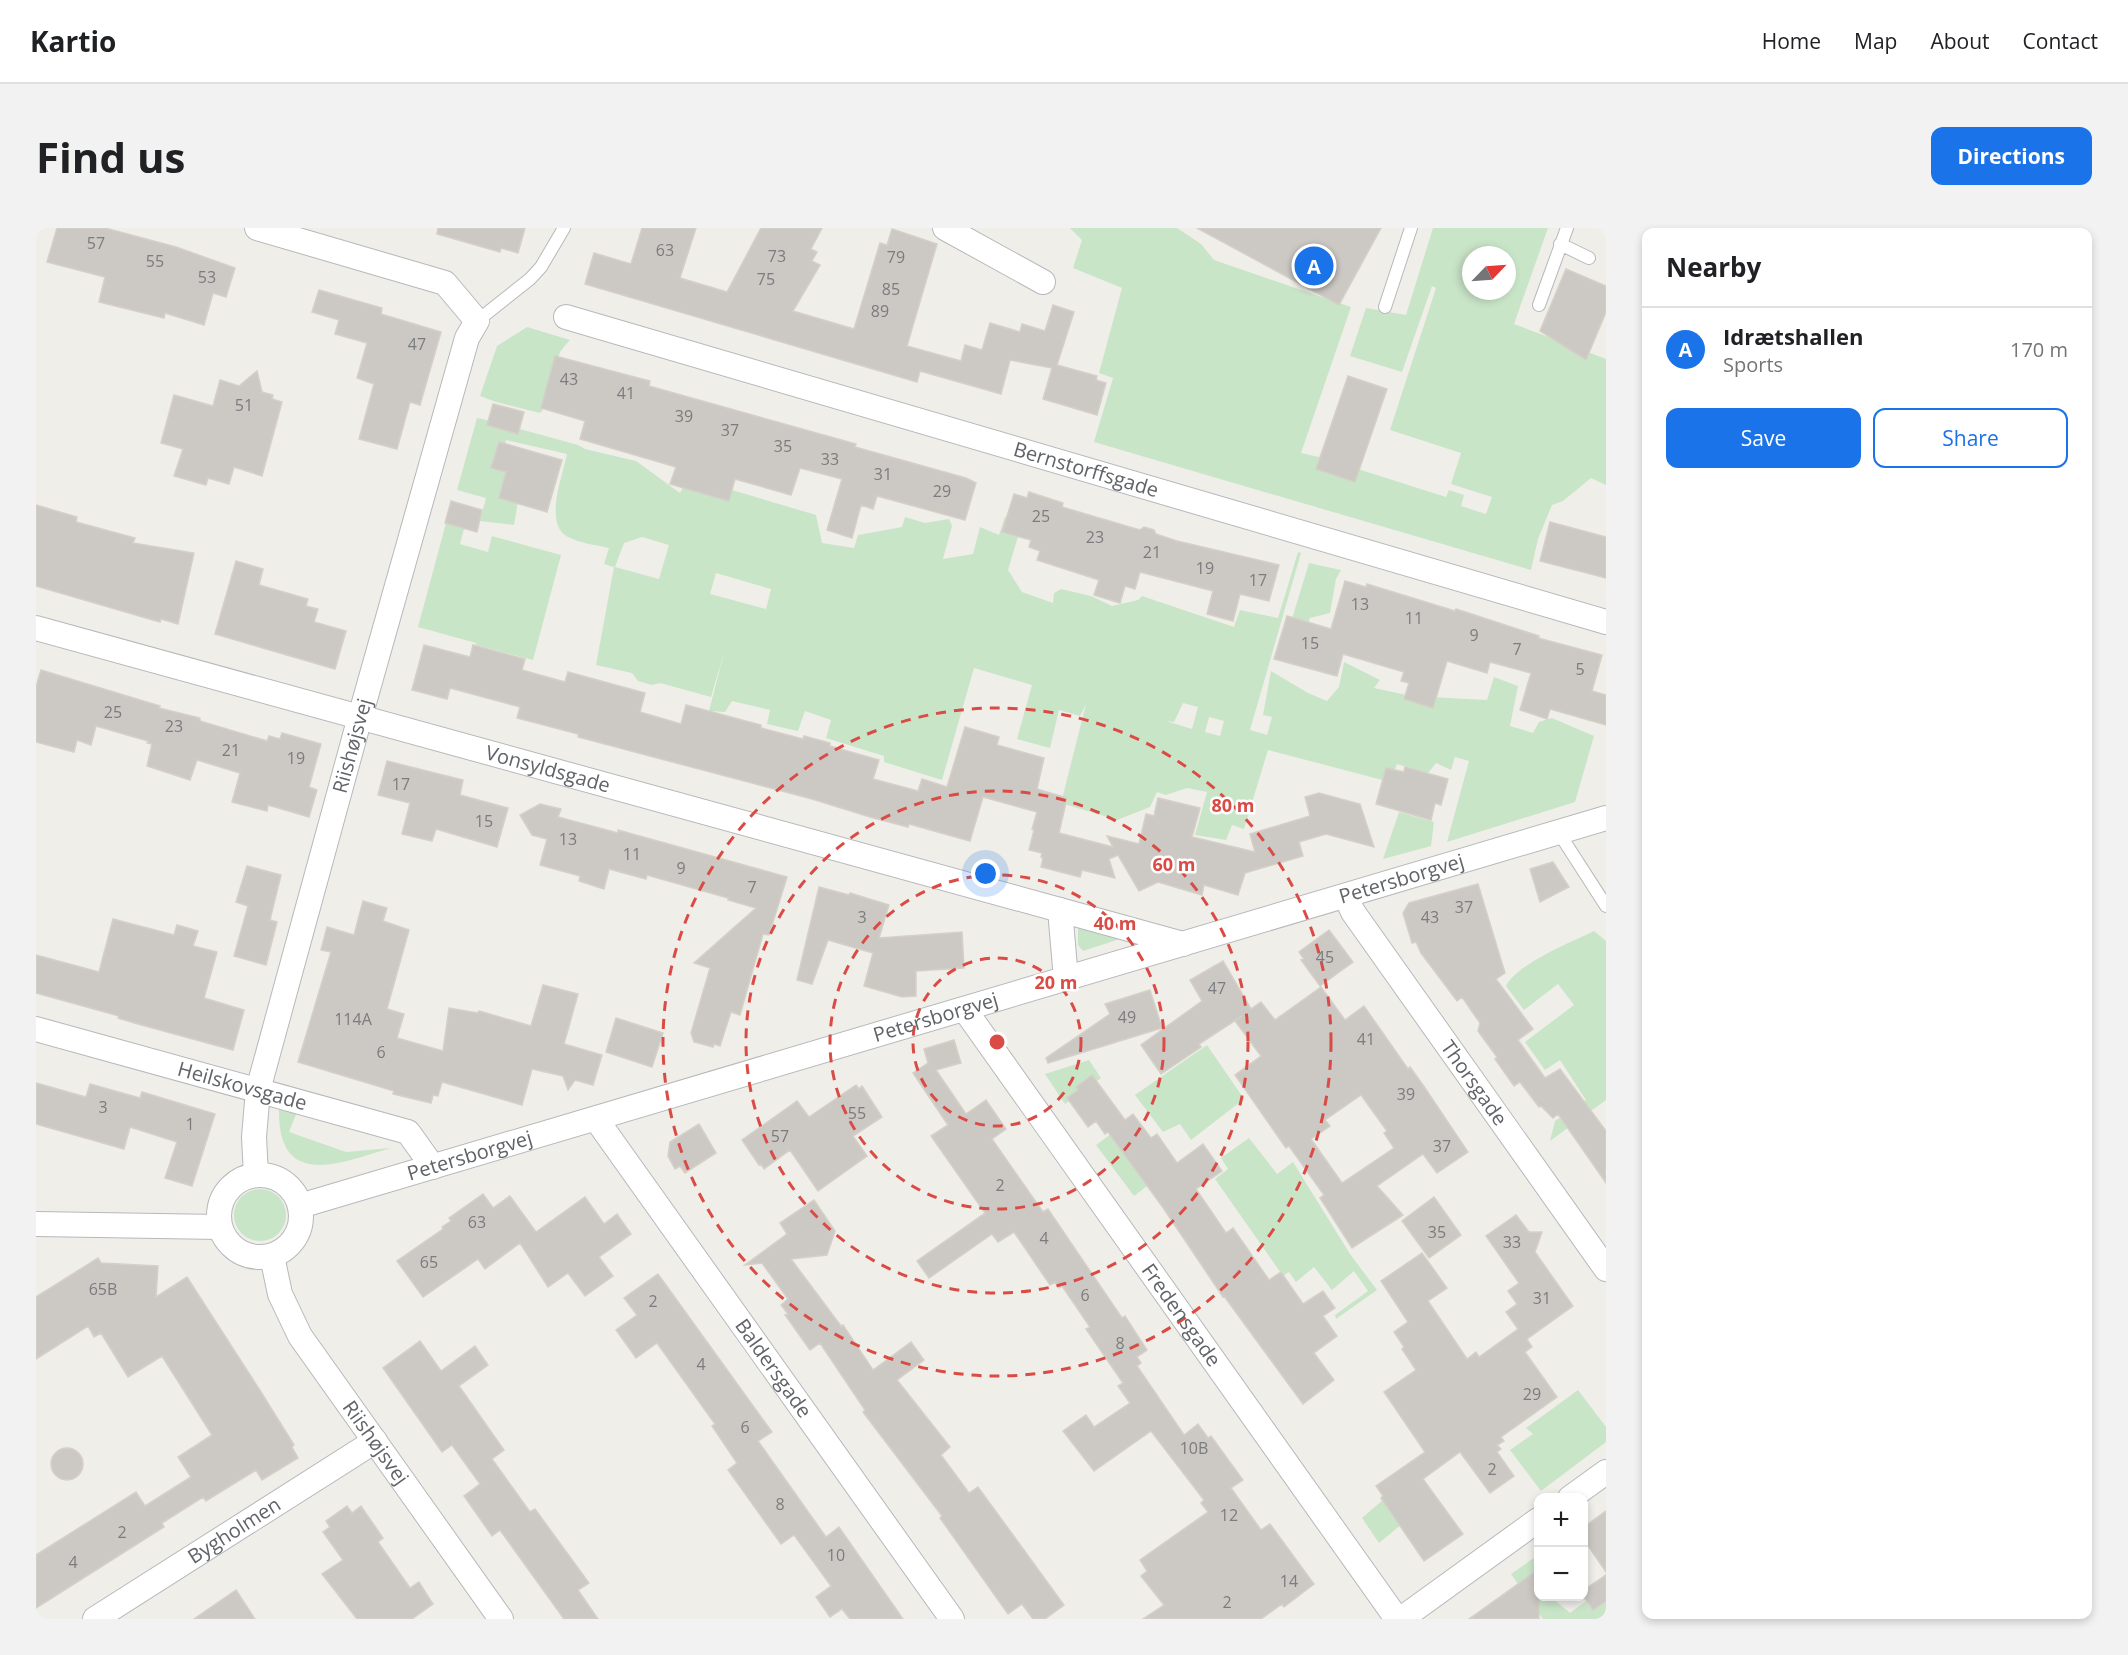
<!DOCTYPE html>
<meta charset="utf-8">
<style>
body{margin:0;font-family:"Open Sans",sans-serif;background:#f2f2f2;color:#202124}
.controls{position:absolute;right:18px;bottom:18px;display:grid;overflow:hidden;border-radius:12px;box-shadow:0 3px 9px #0003}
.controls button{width:54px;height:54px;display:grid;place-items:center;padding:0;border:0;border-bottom:2px solid #e0e0e0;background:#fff;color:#202124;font:30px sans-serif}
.compass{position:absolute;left:1426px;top:18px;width:54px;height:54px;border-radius:50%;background:#fff;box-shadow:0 3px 9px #0003;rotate:65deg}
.you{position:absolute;left:950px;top:646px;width:21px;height:21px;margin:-15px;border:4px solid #fff;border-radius:50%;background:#1a73e8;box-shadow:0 0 0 9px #1a73e833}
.badge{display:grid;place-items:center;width:39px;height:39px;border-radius:50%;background:#1a73e8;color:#fff;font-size:20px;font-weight:700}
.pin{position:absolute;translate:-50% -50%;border:3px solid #fff;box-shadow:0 2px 6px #0006}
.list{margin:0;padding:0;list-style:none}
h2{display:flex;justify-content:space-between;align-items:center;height:78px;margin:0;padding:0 24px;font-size:26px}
h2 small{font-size:20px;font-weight:400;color:#757577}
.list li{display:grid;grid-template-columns:39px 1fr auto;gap:18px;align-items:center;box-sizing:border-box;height:84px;padding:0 24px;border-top:2px solid #e0e0e0}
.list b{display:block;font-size:22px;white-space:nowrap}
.list p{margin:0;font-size:20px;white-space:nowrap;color:#757577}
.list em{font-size:20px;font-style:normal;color:#757577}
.actions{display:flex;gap:12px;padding:18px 24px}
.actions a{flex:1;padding:14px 0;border:2px solid #1a73e8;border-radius:12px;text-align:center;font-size:21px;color:#1a73e8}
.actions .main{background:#1a73e8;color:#fff}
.map{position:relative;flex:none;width:1570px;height:1391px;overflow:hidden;border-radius:12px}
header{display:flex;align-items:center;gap:36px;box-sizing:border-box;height:84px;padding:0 30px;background:#fff;border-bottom:2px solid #e0e0e0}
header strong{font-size:28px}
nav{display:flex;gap:33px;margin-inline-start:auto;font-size:21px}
.intro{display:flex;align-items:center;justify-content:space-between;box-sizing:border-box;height:144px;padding:0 36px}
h1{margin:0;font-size:42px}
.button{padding:15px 27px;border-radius:12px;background:#1a73e8;color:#fff;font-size:21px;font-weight:700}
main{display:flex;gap:36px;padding:0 36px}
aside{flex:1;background:#fff;border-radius:12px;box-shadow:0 3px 9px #0003}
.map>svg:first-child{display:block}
.green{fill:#c9e5c8;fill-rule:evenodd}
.building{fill:#ccc9c5;stroke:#d5d0c7;stroke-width:1.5;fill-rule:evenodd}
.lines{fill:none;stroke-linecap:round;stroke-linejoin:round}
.service-casing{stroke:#b6b8bb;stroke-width:14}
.minor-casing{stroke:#b6b8bb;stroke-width:26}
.service{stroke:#fff;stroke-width:12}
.minor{stroke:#fff;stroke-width:24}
.ring{fill:none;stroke:#da4b45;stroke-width:3;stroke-dasharray:10 8}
.labels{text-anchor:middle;stroke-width:5;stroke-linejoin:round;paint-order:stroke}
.number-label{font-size:16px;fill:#7b7c7e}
.street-label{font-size:20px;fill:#606367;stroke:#fff}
.centre{fill:#da4b45;stroke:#fff;stroke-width:3}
.ring-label{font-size:18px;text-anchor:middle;font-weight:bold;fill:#da4b45;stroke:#fff;stroke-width:5;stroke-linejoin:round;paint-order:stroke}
</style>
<header>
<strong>Kartio</strong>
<nav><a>Home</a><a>Map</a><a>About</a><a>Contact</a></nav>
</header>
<div class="intro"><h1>Find us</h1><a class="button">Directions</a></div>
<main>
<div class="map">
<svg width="1570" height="1391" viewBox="0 0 1570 1391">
<rect width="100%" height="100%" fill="#f0eee9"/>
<!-- green -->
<path class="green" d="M1034,0H1141L1165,16L1178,32L1315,79L1265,225L1287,230L1410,269L1413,262L1428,267L1425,278L1450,286L1456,269L1415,256L1425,225L1354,202L1400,60L1396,58L1366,144L1314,128L1330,80L1370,87L1397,0H1512L1478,96L1570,131V257L1555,250L1527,273L1516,277L1502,311L1495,342L1058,214L1077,150L1063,145L1086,60L1037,40L1046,12ZM1435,27H1471V63H1435Z
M491,99L534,112C530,117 525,121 523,127C517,139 513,179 504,185L460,174L444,168L461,118Z
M441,190L455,193L542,217L549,221L600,233L644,265L652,249L780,287L786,315L818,320L822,307L866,299L869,289L889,295L913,291L916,298L907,331L937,326L944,299L963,307L969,289L986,295L972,342L986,364L1017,375L1018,365L1025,361L1055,368L1076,378L1102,372L1106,368L1198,399L1204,382L1242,390L1262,324L1265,325L1214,502L1231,507L1236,489L1227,487L1235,443L1272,465L1291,473L1303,459L1308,434L1344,452L1338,460L1375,468L1451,472L1458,449L1482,458L1474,498L1497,505L1503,494L1516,490L1558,508L1539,574L1411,614L1433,533L1419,529L1415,542L1400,535L1392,545L1361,536L1354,554L1232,522L1208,601L1196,597L1190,612L1159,607L1171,564L1151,560L1130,567L1121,564L1114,579L1081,592L1025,575L1050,476L1044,488L1023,482L1014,520L981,511L996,457L938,440L906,552L848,534V528L790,510L795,492L769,483L762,503L731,496L734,482L696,473L689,484L673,483L688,425L675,469L624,455L616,457L602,453L596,445L560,437L578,339L568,336L573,320C560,317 543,315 532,309C507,296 527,247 531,226L470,212L464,238L471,240L464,266L482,273L478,297L444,293L450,270L421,262ZM606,309L633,317L623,351L579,339L588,315ZM680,345L735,361L730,381L674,366ZM1147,475L1162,479L1156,501L1130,493L1138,494ZM1173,489L1188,493L1184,508L1169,504Z
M410,295L428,301L424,316L452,324L456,308L525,327L497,432L440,417V415L382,399Z
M1273,335L1305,342L1300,351L1294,385L1274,390L1271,399L1255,394Z
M1363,584L1398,594L1395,618L1347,631Z
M1042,698L1087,710L1047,723L1042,717Z
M1558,703L1570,713V872L1514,913L1519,893L1550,872L1524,832L1509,842L1489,814L1538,777L1522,756L1488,782L1470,758C1482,735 1534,715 1558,703Z
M1171,817L1208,871L1155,912L1144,896L1127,904L1099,867Z
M1053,832L1065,850L1029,876L1009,846Z
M243,880L261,884L253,904L310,924L355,920C304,935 241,963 243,880Z
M1090,895L1115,955L1098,968L1060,917Z
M1213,910L1241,946L1257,934L1314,1026L1341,1062L1300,1091L1299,1087L1332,1063L1318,1043L1296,1062L1278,1039L1260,1054L1253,1044L1247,1048L1179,951L1192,941L1185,930Z
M198 987a26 26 0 1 1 52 0a26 26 0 1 1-52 0Z
M1542,1162L1570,1199V1214L1505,1263L1474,1222L1497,1206L1490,1200Z
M1348,1271L1366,1296L1343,1315L1326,1290Z
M1502,1327V1368L1515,1369L1534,1385L1570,1358V1391H1507L1475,1346Z"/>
<!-- building -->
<path class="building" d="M21,0H69L140,19L199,40L190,69L177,65L168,97L129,85L128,90L63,74L69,49L11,34Z
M402,0H489L482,25L465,20L464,24L401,6Z
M606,0H660L644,50L691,64L725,0H786L775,21L781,24L776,33L784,37L757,83L818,101L844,15L851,17L856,1L901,16L871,118L925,133L929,117L946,122L954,95L984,104L986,96L1009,103L1017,77L1038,84L1021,137L1061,148L1060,152L1070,155L1061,187L1007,171L1016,140L974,132L965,166L884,143L881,154L549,56L558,25L595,36Z
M1161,0H1345L1303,77Z
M1530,41L1570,58V84L1550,132L1504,103Z
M283,62L346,80L345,86L405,104L384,177L374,174L361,221L323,211L338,156L321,150L331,115L299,106L303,92L276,84Z
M519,128L614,153L613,158L820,216L819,219L930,250L940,255L929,292L841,268L837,281L825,277L816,310L791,302L806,251L764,240L755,267L699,251L693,273L634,256L640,239L544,211L549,193L505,180Z
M221,143L226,164L237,167L236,171L246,174L226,248L198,239L193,256L172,250L170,257L138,248L147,221L125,215L138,167L177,178L184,152L203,158Z
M1312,148L1351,161L1319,254L1280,241Z
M457,176L488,184L482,206L451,197Z
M463,214L526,232L511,284L463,270L470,244L455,240Z
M993,264L1027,275L1026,279L1104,302L1108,299L1118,302L1120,306L1141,313L1243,337L1233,373L1204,366L1197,393L1171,386L1177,363L1104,344L1099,361L1089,358L1084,375L1058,367L1063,352L1001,332L1004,323L993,319L995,312L966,304L978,266L991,270Z
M415,273L446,282L441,304L409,295Z
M0,277L41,289L40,294L99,310L97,315L158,325L142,396L125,391L124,394L0,358Z
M1514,294L1570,309V350L1504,333Z
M200,333L227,341L223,357L272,371L270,378L282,381L278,394L310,403L299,441L179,406Z
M1309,353L1330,359L1331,356L1419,383L1420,381L1503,408L1502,410L1566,427L1556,463L1570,467V497L1514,481L1511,491L1484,482L1495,445L1454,434L1451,445L1411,433L1397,480L1368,471L1373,455L1365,453L1368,444L1307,426L1301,448L1238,431L1251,388L1295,401Z
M388,417L434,429L437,417L489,431L486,442L529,454L532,444L609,465L604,484L645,496L650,477L725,497V500L767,511L768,508L794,515V518L843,532L837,551L882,563L886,551L911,559L929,499L963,509L961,517L1008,530L1001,561L1031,570L1023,605L1077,619L1071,608L1103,616L1110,586L1118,588L1122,570L1164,580L1156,609L1219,624L1214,606L1274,588L1269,569L1283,565L1324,576L1338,619L1290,606L1263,614L1267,628L1209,645L1202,667L1168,657L1166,667L1122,654L1103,663L1082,627L1073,631L1079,650L1046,642L1044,649L1005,639L1007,630L1005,629L1006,625L993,622L998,602L996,601L1001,584L947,569L934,613L873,596L872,599L834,589L776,571L542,509V506L481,490L484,479L414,460L411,471L376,462Z
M5,442L124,478L123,480L164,490V493L231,513L233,508L244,511L246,505L285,516L273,559L281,562L273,589L232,577L231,583L196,574L204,545L161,532L154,552L111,538L116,516L111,515L112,513L60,498L55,517L41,512L38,524L0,514V459Z
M351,533L427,552L424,567L472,580L461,619L400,601L396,613L366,606L374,575L342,567Z
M1369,539L1412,551L1405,577L1399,575L1395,592L1340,576L1350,540L1368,544Z
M504,576L525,581L522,589L582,605V602L751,649L733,707L727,706L704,787L695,784L684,818L678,816L677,819L658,814L655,805L674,740L658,735L720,680L692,672V670L611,647L610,651L573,641L568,661L543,653L544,648L504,637L511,611L496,607L484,587Z
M1517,634L1533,659L1504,674L1494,641Z
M211,638L245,647L234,692L241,694L230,737L198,728L212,678L200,674Z
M1442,656L1469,745L1460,751L1497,801L1482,812L1509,850L1524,841L1570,903V955L1522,886L1517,890L1505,878L1503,879L1484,854L1478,858L1459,831L1461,829L1442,803L1444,795L1426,769L1421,773L1385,725L1380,714L1376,715L1367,685L1373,675Z
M783,659L813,667L814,665L853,677L843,710L926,704L928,740L880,743V768L866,769L828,758L837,725L792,712L776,756L761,752Z
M327,673L351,680L347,693L373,702L351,781L368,786L361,810L407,823L413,780L442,785L443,783L495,798L507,757L542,766L528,816L566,827L557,857L539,852L532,862L527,848L496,841L486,877L406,854L402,868L397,867L395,875L357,866L358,863L262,834L295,724L285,722L291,699L318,707Z
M77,691L138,707L141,697L162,703L157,718L181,724L168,770L208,782L197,822L102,796L82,790L83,788L0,765V727L63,744Z
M1293,702L1317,734L1284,758L1265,732L1268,731L1263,724Z
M1187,733L1215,781L1225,774L1239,792L1285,759L1309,792L1328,778L1372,841L1374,839L1387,857L1432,924L1401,945L1387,926L1341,958L1367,987L1316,1020L1284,970L1288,967L1253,918L1250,920L1199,847L1225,828L1199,793L1206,788L1163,816L1165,819L1125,846L1105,817L1166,773L1154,752ZM1325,867L1351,903L1348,905L1358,920L1306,955L1275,911L1294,898L1289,892Z
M1114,762L1126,800L1012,835L1010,830L1074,786L1069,776Z
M580,790L627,805L616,839L570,824Z
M918,812L925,835L900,842L930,886L950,872L970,901L956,911L1007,984L1012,981L1086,1090L1089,1088L1111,1122L1101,1129L1105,1135L1101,1138L1148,1207L1162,1196L1172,1210L1175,1208L1207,1252L1195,1260L1225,1302L1234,1296L1278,1356L1248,1379L1246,1376L1225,1391H1107L1128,1377L1105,1348L1111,1343L1104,1332L1172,1284L1165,1275L1168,1272L1115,1203L1058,1243L1027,1203L1050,1187L1058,1199L1094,1175L1082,1158L1087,1155L1050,1101L1054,1099L1026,1058L1023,1060L1019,1054L1014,1057L978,1004L962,1014L956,1006L893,1050L881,1033L949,985L895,908L912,897L877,845L892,835L888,821Z
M1056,847L1089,892L1097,886L1115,910L1121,906L1141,935L1167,916L1186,943L1160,961L1190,1005L1197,1000L1233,1052L1245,1044L1267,1076L1287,1063L1299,1080L1287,1088L1301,1108L1278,1125L1298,1152L1267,1176L1188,1068L1187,1069L1128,981L1072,904L1069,906L1060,893L1052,899L1031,870L1042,862L1040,859Z
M0,855L50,869L54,856L104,870L106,864L179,886L156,958L129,950L141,914L94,899L88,921L0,896Z
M820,857L823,861L826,858L846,889L817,908L831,928L782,963L754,922L728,941L725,936L723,937L706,912L761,873L773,889Z
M663,896L680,925L649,945L644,938L639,941L632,928L634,914Z
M447,966L457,980L474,968L500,1004L549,969L568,996L581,986L595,1006L563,1029L577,1048L549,1068L532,1045L512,1059L484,1015L449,1041L442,1031L387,1069L361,1033L407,1001L406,999L415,993L413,990Z
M1398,969L1425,1007L1393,1030L1366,993Z
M778,972L799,1003L791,1027L755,1031L805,1098L807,1097L837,1142L875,1114L888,1132L861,1152L914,1219L905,1227L933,1265L942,1259L1028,1377L1009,1391H997L986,1376L972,1386L904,1290L906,1288L827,1184L829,1182L784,1115L774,1122L749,1087L752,1086L745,1077L752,1071L726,1035L709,1037L751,1006L744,995Z
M1480,987L1493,1004H1506L1499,1024L1537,1078L1491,1111L1496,1119L1489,1124L1521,1169L1465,1209L1468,1213L1461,1217L1465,1221L1461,1224L1478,1248L1454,1265L1424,1224L1387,1251L1427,1306L1388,1333L1345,1270L1347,1268L1340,1258L1389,1224L1348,1164L1380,1142L1366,1121L1368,1119L1358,1104L1372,1094L1345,1053L1386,1025L1411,1060L1392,1073L1431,1131L1440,1124L1443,1129L1482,1101L1470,1084L1481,1076L1472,1063L1483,1055L1450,1008Z
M62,1030L65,1035L122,1038L120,1069L151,1049L225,1164L258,1217L256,1219L262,1230L226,1252L220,1242L170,1273L167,1269L126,1295L128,1299L0,1380V1327L100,1264L109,1278L155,1249L142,1229L176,1207L126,1128L92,1149L65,1105L58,1109L52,1098L0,1131V1069Z
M622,1046L736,1204L722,1213L790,1309L803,1299L867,1391H814L806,1381L794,1389L780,1369L795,1358L758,1307L745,1316L692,1242L701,1235L676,1198L679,1196L621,1115L600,1130L580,1102L601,1087L588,1070Z
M384,1113L405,1143L439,1118L452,1137L423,1158L468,1222L456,1231L494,1284L499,1281L553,1355L542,1362L562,1391H528L464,1302L456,1308L428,1268L444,1256L416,1217L406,1224L347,1140Z
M15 1236a16 16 0 1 1 32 0a16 16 0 1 1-32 0Z
M311,1278L316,1285L325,1278L347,1310L342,1314L374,1360L383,1354L397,1376L376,1391H321L286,1346L307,1332L287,1304L294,1299L290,1293Z
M1570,1283V1344L1548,1312V1299Z
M1503,1341V1391H1433Z
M1570,1347V1373L1557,1382L1547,1368L1548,1362Z
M200,1362L219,1391H158Z"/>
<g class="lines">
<!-- service casing -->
<g class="service-casing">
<path id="service" d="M1524,16L1553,30
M1503,77L1531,0
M1349,79L1375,0
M441,93L494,51L505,39L528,0
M1523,605L1570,678"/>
</g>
<!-- minor casing -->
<g class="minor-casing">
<g id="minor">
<path d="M909,0L1007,54"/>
<path id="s1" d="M530,89L1570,394"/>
<path id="s2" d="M0,400L1024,682L1030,751"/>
<path id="s3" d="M1310,669L1317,684L1570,1041"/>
<path d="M1024,682L1147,716"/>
<path id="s4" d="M929,782L1361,1391"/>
<path id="s5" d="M0,801L372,904L397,939"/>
<path id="s6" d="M560,891L916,1391"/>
<circle cx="224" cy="988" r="41"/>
<path id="s7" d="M220,947L218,909L222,862L324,489L431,110L441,93L409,55L221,0"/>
<path id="s8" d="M264,978L1570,590"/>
<path d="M0,996L184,999"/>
<path id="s9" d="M236,1028L244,1066L264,1108L465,1391"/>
<path d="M1534,1270L1570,1244"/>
<path id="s10" d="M59,1391L339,1213"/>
<path d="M1365,1391L1502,1292"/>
</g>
</g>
<!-- service -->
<use href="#service" class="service"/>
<!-- minor -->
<use href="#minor" class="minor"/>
</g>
<!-- distance rings -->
<g class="ring">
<circle cx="961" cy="814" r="84"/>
<circle cx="961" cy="814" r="167"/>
<circle cx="961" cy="814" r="251"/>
<circle cx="961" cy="814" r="334"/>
</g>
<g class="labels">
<!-- number labels -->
<g class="number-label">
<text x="60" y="21">57</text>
<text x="629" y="28">63</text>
<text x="741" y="34">73</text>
<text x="860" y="35">79</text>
<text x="119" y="39">55</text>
<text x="171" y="55">53</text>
<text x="730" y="57">75</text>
<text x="855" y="67">85</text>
<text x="844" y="89">89</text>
<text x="381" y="122">47</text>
<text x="533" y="157">43</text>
<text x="590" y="171">41</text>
<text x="208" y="183">51</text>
<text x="648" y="194">39</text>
<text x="694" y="208">37</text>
<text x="747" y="224">35</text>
<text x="794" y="237">33</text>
<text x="847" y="252">31</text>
<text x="906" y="269">29</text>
<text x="1005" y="294">25</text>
<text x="1059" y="315">23</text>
<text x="1116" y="330">21</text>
<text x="1169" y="346">19</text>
<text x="1222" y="358">17</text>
<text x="1324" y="382">13</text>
<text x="1378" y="396">11</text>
<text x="1438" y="413">9</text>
<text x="1274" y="421">15</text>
<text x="1481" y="427">7</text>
<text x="1544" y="447">5</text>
<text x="77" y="490">25</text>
<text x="138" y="504">23</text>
<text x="195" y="528">21</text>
<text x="260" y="536">19</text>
<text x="365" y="562">17</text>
<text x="448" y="599">15</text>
<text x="532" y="617">13</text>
<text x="596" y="632">11</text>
<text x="645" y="646">9</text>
<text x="716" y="665">7</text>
<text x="1428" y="685">37</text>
<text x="826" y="695">3</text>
<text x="1394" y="695">43</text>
<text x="1289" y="735">45</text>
<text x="1181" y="766">47</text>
<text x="1091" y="795">49</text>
<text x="317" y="797">114A</text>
<text x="1330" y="817">41</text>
<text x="345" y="830">6</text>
<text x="1370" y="872">39</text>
<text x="67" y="885">3</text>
<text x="821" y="891">55</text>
<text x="154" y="902">1</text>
<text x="744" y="914">57</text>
<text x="1406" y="924">37</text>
<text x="964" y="963">2</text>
<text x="441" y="1000">63</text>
<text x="1401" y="1010">35</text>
<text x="1008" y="1016">4</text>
<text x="1476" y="1020">33</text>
<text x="393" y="1040">65</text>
<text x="67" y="1067">65B</text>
<text x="1049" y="1073">6</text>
<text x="1506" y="1076">31</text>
<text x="617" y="1079">2</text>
<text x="1084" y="1121">8</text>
<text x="665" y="1142">4</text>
<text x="1496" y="1172">29</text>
<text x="709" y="1205">6</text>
<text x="1158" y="1226">10B</text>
<text x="1456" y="1247">2</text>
<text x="744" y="1282">8</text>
<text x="1193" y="1293">12</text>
<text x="86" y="1310">2</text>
<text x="800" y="1333">10</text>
<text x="37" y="1340">4</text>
<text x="1253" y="1359">14</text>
<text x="1191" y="1380">2</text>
</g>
<!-- street labels -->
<g class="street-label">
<text dy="7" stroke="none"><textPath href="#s1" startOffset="542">Bernstorffsgade</textPath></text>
<text dy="7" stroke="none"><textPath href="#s7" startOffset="442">Riishøjsvej</textPath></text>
<text dy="7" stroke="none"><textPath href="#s2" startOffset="531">Vonsyldsgade</textPath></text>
<text dy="7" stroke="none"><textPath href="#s8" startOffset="1149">Petersborgvej</textPath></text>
<text dy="7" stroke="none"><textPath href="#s8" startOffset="663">Petersborgvej</textPath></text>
<text dy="7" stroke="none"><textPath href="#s3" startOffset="226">Thorsgade</textPath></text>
<text dy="7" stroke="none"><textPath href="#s5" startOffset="214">Heilskovsgade</textPath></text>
<text dy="7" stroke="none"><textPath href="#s8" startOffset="177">Petersborgvej</textPath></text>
<text dy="7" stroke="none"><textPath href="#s4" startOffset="374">Fredensgade</textPath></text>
<text dy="7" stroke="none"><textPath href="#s6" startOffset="306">Baldersgade</textPath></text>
<text dy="7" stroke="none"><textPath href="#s9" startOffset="216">Riishøjsvej</textPath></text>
<text dy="7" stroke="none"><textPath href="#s10" startOffset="165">Bygholmen</textPath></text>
</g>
</g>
<circle cx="961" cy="814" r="9" class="centre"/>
<g class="ring-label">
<text x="1197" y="584">80 m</text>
<text x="1138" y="643">60 m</text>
<text x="1079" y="702">40 m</text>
<text x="1020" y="761">20 m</text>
</g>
</svg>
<div class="controls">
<button>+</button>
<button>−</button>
</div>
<svg class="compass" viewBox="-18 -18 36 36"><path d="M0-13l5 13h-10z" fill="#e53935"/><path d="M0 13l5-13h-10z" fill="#757577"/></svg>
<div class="you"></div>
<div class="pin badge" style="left:1278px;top:38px">A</div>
</div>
<aside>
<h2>Nearby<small></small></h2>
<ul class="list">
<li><span class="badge">A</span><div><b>Idrætshallen</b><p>Sports</p></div><em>170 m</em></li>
</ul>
<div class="actions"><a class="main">Save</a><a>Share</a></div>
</aside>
</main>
